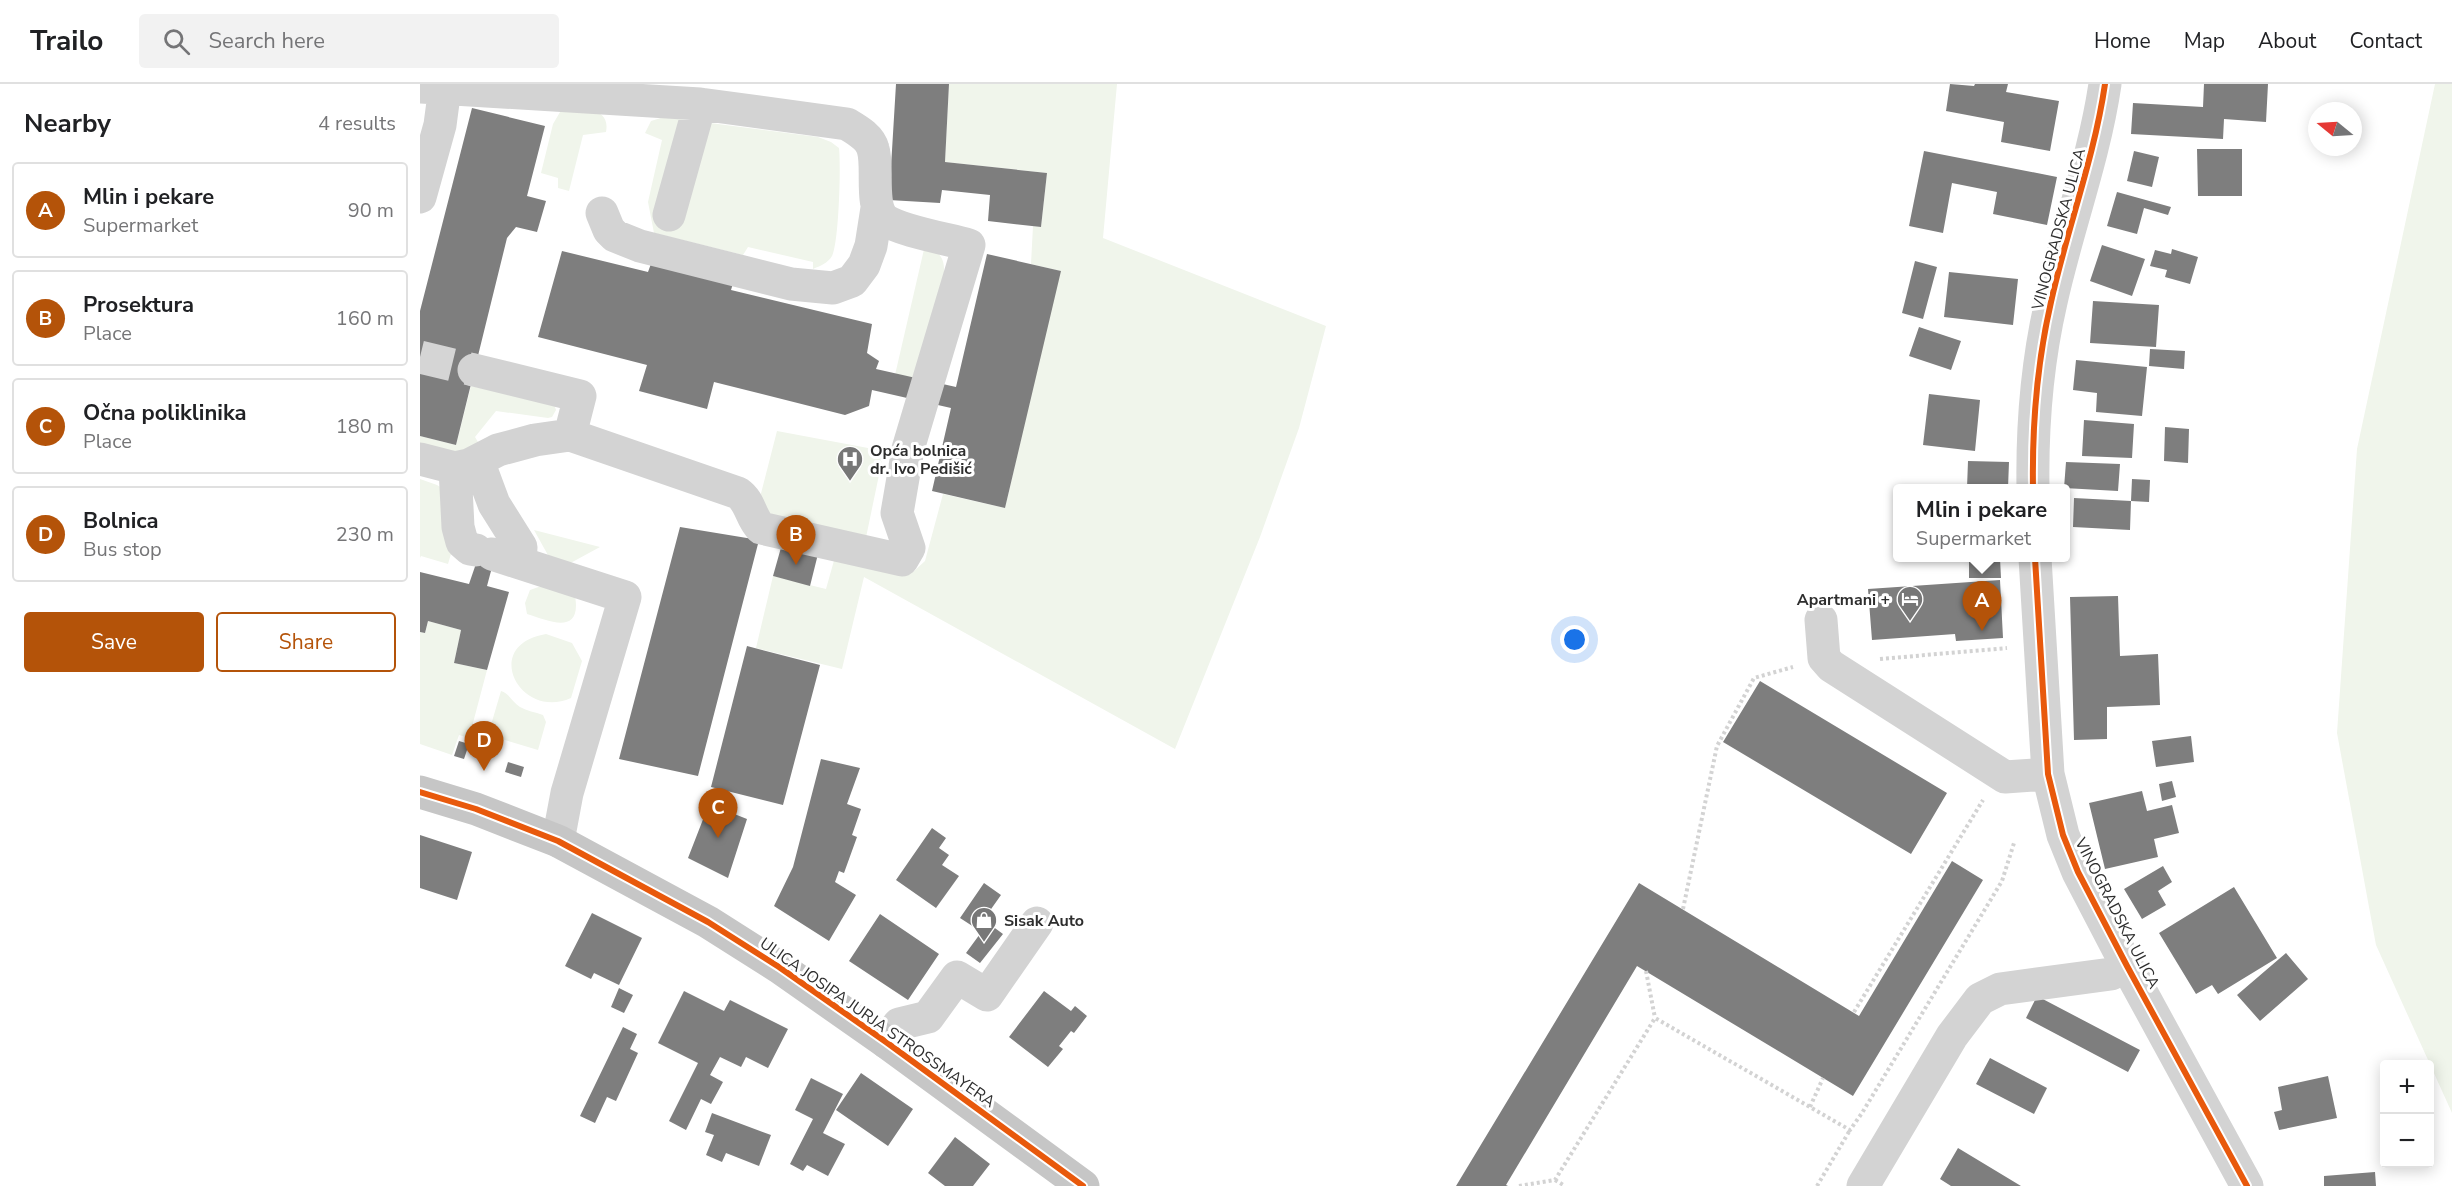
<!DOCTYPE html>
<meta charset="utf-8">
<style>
body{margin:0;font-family:"Nunito Sans",sans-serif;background:#f2f2f2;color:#202124}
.controls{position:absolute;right:18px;bottom:18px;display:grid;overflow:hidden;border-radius:6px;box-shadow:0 3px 15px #0003}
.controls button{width:54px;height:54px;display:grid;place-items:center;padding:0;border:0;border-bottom:2px solid #e0e0e0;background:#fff;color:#202124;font:30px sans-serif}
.compass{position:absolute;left:1888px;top:18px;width:54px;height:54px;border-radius:50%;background:#fff;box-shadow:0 3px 15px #0003;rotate:288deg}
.you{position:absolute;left:1155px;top:556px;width:21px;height:21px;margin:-15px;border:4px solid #fff;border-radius:50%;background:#1a73e8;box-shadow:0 0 0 9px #1a73e833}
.badge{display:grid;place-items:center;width:39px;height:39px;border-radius:50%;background:#b45309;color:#fff;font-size:20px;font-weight:700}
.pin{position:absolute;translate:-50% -50px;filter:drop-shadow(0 2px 3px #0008)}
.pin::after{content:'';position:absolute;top:32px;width:21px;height:18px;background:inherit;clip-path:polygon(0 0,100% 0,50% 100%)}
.popup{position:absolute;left:1473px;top:400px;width:177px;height:78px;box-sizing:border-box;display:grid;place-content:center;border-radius:6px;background:#fff;filter:drop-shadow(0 2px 4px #0005);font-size:20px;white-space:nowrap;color:#757577}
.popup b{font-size:22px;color:#202124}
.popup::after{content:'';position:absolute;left:50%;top:100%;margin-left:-12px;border:12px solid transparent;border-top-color:#fff}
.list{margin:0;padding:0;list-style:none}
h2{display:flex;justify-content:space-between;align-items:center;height:78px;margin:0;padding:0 24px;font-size:26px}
h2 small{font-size:20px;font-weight:400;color:#757577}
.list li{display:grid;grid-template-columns:39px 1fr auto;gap:18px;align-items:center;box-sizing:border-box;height:96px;margin:0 12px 12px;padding:0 12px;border:2px solid #e0e0e0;border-radius:6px}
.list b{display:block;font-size:22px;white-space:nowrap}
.list p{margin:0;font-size:20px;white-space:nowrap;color:#757577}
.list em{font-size:20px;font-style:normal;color:#757577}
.actions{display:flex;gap:12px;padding:18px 24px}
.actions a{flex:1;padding:14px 0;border:2px solid #b45309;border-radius:6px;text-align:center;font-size:21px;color:#b45309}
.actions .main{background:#b45309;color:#fff}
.icon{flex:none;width:33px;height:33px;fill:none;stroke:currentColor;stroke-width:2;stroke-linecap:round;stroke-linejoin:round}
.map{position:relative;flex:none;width:2032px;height:1102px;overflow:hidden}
header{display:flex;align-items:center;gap:36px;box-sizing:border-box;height:84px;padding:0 30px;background:#fff;border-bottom:2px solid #e0e0e0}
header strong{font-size:28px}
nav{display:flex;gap:33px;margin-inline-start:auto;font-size:21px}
.search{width:420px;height:54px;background:#f2f2f2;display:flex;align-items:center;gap:15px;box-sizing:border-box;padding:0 21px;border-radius:6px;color:#757577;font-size:22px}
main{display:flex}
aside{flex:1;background:#fff}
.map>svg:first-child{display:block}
.green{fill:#f0f5eb}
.building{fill:#7e7e7e}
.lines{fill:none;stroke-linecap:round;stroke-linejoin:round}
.minor-tunnel{stroke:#d5d5d5;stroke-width:33;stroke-dasharray:33 16;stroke-linecap:butt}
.path{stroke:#d3d3d3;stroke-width:4;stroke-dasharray:3 3;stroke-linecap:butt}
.minor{stroke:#d3d3d3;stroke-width:33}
.major{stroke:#c6c6c6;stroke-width:33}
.cycleway-casing{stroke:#fff;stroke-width:10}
.cycleway{stroke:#e8590c;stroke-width:6}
.labels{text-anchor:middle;stroke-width:6;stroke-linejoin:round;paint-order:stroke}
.street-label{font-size:16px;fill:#2e2e2e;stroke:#fff}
.poi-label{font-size:16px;font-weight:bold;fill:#2e2e2e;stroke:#fff;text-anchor:start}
</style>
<header>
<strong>Trailo</strong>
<div class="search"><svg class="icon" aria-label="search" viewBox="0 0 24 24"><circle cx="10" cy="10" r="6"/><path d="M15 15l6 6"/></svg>Search here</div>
<nav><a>Home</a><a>Map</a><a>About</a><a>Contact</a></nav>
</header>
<main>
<aside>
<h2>Nearby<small>4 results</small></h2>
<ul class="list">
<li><span class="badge">A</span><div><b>Mlin i pekare</b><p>Supermarket</p></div><em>90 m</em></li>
<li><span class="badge">B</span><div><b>Prosektura</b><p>Place</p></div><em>160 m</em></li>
<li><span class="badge">C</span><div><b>Očna poliklinika</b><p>Place</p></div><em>180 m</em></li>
<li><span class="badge">D</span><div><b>Bolnica</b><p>Bus stop</p></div><em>230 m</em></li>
</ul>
<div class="actions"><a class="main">Save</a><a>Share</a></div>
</aside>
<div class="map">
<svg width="2032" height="1102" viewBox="0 0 2032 1102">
<rect width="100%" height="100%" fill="#fff"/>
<!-- green -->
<path class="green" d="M529,0H697L683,154L906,242L879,344L840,453L755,665L444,493L422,585L336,564L353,492L406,505L415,473L477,491L493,488L505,477L523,410L585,424L640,187L611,180L613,142L621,143L627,89L525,78Z
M2015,0H2032V1029L1956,861L1917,649L1937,365Z
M143,23C161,25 191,22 186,48L163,51L149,107L138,104V94L121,89L133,40Z
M244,33L398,53L411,58L419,64C421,81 419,158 412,172C408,179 400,182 393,185V178L328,163L323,171L234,149L228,118L242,56L225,49L231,37Z
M505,161C520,169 525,173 524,191L496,295L475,291Z
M51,302L134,320L136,326L132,333L128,334L76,327L55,353L58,358L35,373L0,365V352L36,361Z
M357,347L464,367L444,463L348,437L338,421Z
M0,395L17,401L28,408L33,463L28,480L1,472L0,474Z
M114,446L180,463L145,482H134Z
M127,500L155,512C162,552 129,537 107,530L105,519L110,506Z
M8,537L41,546L34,579L67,586L49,654L39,651L32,671L0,660V548L5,549Z
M126,550L152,559L162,577L151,614C100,637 60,561 126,550Z
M81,607C89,609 92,618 100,623C107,627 115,628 123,631L126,638L118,666L68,651Z"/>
<!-- building -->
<path class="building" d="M476,0H529L525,78L627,89L621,143L568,137L570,111L522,106L520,119L469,116Z
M1530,0L1554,2L1555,0H1588L1586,8L1639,17L1630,67L1581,58L1584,38L1526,27Z
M1784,0H1848L1846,38L1804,35L1803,55L1711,50L1713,19L1783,23Z
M52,24L125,42L107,112L126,117L117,148L96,143L87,154L36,361L0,352V227Z
M1777,65H1822V112H1778Z
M1504,67L1637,93L1627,141L1573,130L1577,108L1532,99L1523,149L1489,142Z
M1714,67L1739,73L1732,103L1707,97Z
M1697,108L1751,123L1748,131L1724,124L1717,150L1687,142Z
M240,155L320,177L311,206L452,240L447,269L459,277L456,285L536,303L567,170L641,187L585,424L512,407L531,324L452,306L449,322L425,331L294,298L287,325L219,307L227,281L118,253L142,167L228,188Z
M1682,161L1725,175L1712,212L1670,197Z
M1752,165L1778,173L1770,200L1745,193L1747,186L1730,182L1735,166L1751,170Z
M1495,177L1517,183L1503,235L1482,229Z
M1529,188L1598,195L1593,241L1524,233Z
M1673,217L1739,221L1736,263L1670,259Z
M1499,243L1541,257L1531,286L1489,272Z
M1730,265L1765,267L1764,285L1729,282Z
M1656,276L1727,283L1722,332L1676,328L1677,309L1653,306Z
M1509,310L1560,316L1555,367L1503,361Z
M1664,336L1714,340L1712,374L1662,372Z
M1745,343L1769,345L1768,379L1744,377Z
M1548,377L1589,378L1588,404H1547Z
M1646,378L1700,380L1698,407L1644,404Z
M1712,395L1730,396L1729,418L1711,417Z
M1654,414L1711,417L1710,446L1653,443Z
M260,443L339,456L278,692L199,675Z
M362,460L398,470L390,502L353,492Z
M60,468L75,472L67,502L89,508L67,586L34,579L41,546L8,537L5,549L0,548V488L49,500Z
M1549,474H1580L1581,494H1549Z
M1580,496L1583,554L1536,557L1535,550L1452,556L1448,505Z
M1698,512L1700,572L1738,570L1740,621L1687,623V655L1654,656L1650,513Z
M327,562L400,581L363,721L291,703Z
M1340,597L1527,709L1491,770L1303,658Z
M1771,652L1774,678L1736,683L1732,657Z
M39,657L49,660L44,675L34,672Z
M401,675L440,684L427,720L441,725L432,751L437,753L424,789L419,787L415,798L436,811L409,857L354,822L373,783Z
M88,678L104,683L101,693L85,688Z
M1752,697L1756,713L1742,717L1739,700Z
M1722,707L1727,727L1752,721L1759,749L1734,755L1738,773L1685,785L1669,719Z
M289,720L327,735L308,794L268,774Z
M512,744L526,754L519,764L529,771L522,781L539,792L516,824L476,796Z
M0,751L52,768L37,816L0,804Z
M1532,777L1563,796L1433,1012L1217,882L1086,1101L1088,1102H1036L1219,799L1439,932Z
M1743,782L1752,798L1738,807L1746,821L1722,835L1704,805Z
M564,799L581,811L557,845L540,834Z
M1814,803L1857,874L1798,910L1792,901L1776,910L1739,849Z
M172,829L222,854L199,901L174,889L171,895L145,882Z
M460,830L519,870L488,916L429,877Z
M568,839L583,850L560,879L546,869Z
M1866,869L1888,895L1840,937L1817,911Z
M199,904L213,911L204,929L191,923Z
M264,907L304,927L310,916L368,945L348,984L326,973L321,983L300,973L290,991L303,998L291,1020L281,1015L266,1046L249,1037L278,979L238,959Z
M624,907L651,927L655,922L667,932L654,949L651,947L639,962L643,965L628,983L589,953Z
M1617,912L1720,966L1708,988L1606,934Z
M203,943L217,950L210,965L218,969L196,1017L187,1013L175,1039L160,1032Z
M1570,974L1627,1004L1614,1030L1556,1000Z
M441,989L493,1025L468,1062L416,1026Z
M1908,992L1917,1034L1859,1046L1854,1028L1862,1026L1858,1003Z
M391,994L423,1010L403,1049L425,1060L408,1092L387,1081L383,1087L370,1080L393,1035L375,1026Z
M292,1029L351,1051L339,1082L306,1069L302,1078L286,1071L294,1051L285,1048Z
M535,1053L570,1080L553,1102H525L508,1089Z
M1538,1064L1601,1102H1531L1520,1095Z
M1955,1088L1956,1102H1904V1092Z"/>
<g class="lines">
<!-- minor-tunnel -->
<path class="minor-tunnel" d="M0,273L54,286"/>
<!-- path -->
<path class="path" d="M1460,575L1587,564
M1263,825L1297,662L1334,594L1373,583
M1226,887L1235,934
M1434,928L1563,716
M1390,1023L1403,994
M1135,1096L1145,1102
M1099,1102L1135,1096L1235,934L1430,1046L1442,1029L1582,797L1594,759
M1397,1102L1430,1046"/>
<!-- minor -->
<path class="minor" d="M0,3L280,20L427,40C437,46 450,53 453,65C459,83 449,123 465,136C481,147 528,155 549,161L488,365L477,429L489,464L482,476L341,444C330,433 331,418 318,409L150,351L115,356L78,366L49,381L35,384L0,375
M0,113L20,41L25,3
M182,129L189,146L195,152L220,162L371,200L413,204L432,197L444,181L451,162L457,124
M249,131L280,20
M54,286L160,312L150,351
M58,377L74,420L101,463L100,479
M35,384L38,443L42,458L50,465L56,466
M1613,404C1612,342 1617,279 1631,218C1647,145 1674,75 1685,0
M72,470L205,513L147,709L138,757
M1615,474L1628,690L1643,751L1658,788L1707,882L1827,1102
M1401,536L1404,574L1411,582L1585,693L1628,690
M466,958L479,940L508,933L537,893L567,911L617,839
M1443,1102L1532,952L1560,915L1580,905L1691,890L1707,882"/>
<!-- major -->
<path class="major" d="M0,708L56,725L138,757L288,838L359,883L466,958L663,1102"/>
<!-- cycleway casing -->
<g class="cycleway-casing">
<path id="cycleway" d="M1613,404C1612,342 1617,279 1631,218C1647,145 1674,75 1685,0
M1615,474L1628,690L1643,751L1658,788L1707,882L1827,1102
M0,708L56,725L138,757L288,838L359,883L466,958L663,1102"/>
</g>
<!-- cycleway -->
<use href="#cycleway" class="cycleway"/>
</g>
<!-- icons -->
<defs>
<g id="hospital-pin" transform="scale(1.35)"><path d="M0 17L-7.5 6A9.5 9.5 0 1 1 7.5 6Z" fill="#777" stroke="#fff"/><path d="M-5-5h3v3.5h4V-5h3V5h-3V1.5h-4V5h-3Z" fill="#fff"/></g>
<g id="hotel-pin" transform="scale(1.35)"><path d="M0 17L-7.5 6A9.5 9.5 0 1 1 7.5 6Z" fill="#777" stroke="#fff"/><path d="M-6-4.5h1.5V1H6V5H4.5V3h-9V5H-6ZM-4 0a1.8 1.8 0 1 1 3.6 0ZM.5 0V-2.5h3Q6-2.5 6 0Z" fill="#fff"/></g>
<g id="shop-pin" transform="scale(1.35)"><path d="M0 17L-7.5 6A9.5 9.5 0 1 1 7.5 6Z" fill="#777" stroke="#fff"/><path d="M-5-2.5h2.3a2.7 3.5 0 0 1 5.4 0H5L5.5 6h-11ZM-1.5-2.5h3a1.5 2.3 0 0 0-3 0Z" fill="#fff"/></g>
</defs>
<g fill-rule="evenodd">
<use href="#hospital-pin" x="430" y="375"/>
<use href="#hotel-pin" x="1490" y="515"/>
<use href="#shop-pin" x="564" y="836"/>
</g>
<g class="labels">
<!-- street labels -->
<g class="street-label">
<text transform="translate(1638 145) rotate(-75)" y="6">VINOGRADSKA ULICA</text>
<text transform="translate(1698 829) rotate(63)" y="6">VINOGRADSKA ULICA</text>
<text transform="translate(458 938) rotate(35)" y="6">ULICA JOSIPA JURJA STROSSMAYERA</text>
</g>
<!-- poi labels -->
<g class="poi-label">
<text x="450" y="372">Opća bolnica<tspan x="450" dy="18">dr. Ivo Pedišić</tspan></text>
<text x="1470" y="521" text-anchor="end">Apartmani +</text>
<text x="584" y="842">Sisak Auto</text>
</g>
</g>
</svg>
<div class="controls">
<button>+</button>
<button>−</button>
</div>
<svg class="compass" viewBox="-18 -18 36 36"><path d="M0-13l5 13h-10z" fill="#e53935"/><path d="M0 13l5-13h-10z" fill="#757577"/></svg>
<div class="you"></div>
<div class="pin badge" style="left:1562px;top:547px">A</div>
<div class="popup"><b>Mlin i pekare</b>Supermarket</div>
<div class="pin badge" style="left:376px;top:481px">B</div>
<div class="pin badge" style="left:298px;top:754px">C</div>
<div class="pin badge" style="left:64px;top:687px">D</div>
</div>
</main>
